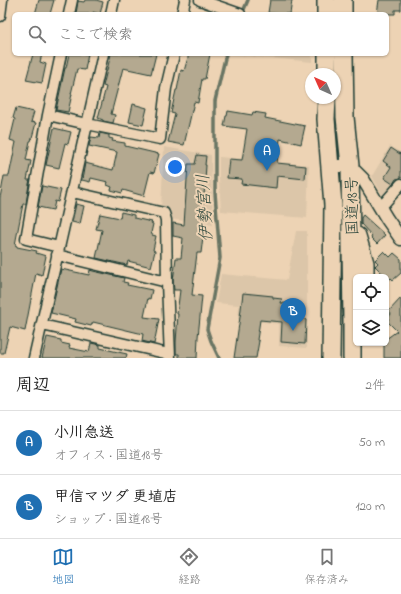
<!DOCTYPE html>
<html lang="ja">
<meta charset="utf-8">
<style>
body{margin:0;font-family:"Indie Flower","Klee One",sans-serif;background:#f2f2f2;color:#222}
.controls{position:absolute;right:12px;bottom:12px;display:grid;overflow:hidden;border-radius:6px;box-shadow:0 1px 3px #0004}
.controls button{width:36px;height:36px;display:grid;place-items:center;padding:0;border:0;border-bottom:1px solid #e0e0e0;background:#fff;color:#222;font:20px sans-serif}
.compass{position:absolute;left:305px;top:68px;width:36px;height:36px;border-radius:50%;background:#fff;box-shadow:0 1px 3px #0004;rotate:315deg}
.you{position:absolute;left:175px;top:167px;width:14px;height:14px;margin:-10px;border:3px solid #fff;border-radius:50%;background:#1a73e8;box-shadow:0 0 0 6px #1a73e833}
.badge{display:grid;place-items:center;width:26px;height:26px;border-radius:50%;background:#1f6fb2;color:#fff;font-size:13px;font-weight:700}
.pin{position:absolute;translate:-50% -33px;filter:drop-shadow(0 1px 2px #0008)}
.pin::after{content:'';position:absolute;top:21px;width:14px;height:12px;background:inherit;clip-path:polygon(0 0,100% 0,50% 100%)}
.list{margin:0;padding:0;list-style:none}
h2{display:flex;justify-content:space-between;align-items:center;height:52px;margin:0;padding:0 16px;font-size:17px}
h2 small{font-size:13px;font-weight:400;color:#767676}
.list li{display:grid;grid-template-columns:26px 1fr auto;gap:12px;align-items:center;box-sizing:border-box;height:64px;padding:0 16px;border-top:1px solid #e0e0e0}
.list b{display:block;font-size:15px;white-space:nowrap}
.list p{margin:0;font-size:13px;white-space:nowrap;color:#767676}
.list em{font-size:13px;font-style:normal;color:#767676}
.icon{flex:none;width:22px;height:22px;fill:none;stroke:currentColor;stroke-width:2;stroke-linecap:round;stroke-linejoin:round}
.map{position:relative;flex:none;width:401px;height:358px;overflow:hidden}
.search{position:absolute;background:#fff;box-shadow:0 1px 3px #0004;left:12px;right:12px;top:12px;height:44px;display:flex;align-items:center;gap:10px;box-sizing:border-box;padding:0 14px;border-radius:6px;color:#767676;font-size:15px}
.sheet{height:180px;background:#fff}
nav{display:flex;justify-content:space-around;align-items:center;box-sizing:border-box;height:56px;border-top:1px solid #e0e0e0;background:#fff;font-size:11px;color:#767676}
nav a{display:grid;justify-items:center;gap:2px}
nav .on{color:#1f6fb2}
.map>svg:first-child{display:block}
.built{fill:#dcc6a9}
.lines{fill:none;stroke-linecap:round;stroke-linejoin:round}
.stream{stroke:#697463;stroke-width:3.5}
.building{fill:#b4a990;stroke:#1f3d34}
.minor-casing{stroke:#1f3d34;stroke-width:13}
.tertiary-casing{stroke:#1f3d34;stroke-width:15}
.trunk-casing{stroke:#1f3d34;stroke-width:20}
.minor{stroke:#edd3b4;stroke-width:10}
.tertiary{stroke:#edd3b4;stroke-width:12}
.trunk{stroke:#edd3b4;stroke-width:17}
.labels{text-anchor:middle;stroke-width:4;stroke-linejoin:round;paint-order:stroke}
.street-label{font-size:16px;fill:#1f3d34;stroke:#edd3b4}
.water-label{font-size:17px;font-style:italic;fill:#324b40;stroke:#edd3b4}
</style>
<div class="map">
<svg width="401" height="358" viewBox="0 0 401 358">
<rect width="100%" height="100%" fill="#edd3b4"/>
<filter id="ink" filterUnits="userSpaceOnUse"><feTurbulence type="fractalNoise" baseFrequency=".025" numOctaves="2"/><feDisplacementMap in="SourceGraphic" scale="8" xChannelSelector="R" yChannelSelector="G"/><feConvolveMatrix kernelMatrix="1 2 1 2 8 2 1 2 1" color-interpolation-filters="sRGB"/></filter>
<g filter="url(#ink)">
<!-- built -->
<path class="built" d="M232,54H312V62Z
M390,146L401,153V176L397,184L384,198L372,176Z
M164,147L211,155L213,225L170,219L171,210L161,208Z
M219,157L309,165L307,218L221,211L219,178Z
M296,231H307V348L279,346V324L238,319L239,305L216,303L221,274L287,280Z"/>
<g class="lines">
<!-- stream -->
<path class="stream" d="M242,14L248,0
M219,358L211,341L207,329L220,258L215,193V101L226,54"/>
</g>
<!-- building -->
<path class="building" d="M39,0H54L50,14H35Z
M85,0H96L103,2L100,14L93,12L92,14H76L78,1L84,2Z
M270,0H292L290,14L268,13Z
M379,0H401V10H395V14H377Z
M33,54H42L40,62L46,64L42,83L26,80Z
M69,54H88L85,70L77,69L71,94H72L68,112L56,110L65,68H66Z
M111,54H156L151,74L123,68L111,114L115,115L113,123L103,121V120L98,118L106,87L103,86Z
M189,54H210L205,79H202L198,103L194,102L184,145L168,142L175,114L171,113L176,90H177L181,70L184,71Z
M133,104L147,108L143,125L129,122Z
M16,108L34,112L31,122L36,123L31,141H30L26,160L31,161L27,180H30L29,184L26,204H23L15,245L17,246V247L37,251L36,253L46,256L42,275L36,273L25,331L10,327L4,353H0V198L4,176H9L16,142L10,140L15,119L13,118Z
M228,111L252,115L253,112L266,114L265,118L305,126L301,144L280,139L277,163L306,166L305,179L277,176L276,188L241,184L242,179L227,178L229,159L242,160L247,129L224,126L226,116H227Z
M54,128L71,132L68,144L65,143L59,168L46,165Z
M100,133L109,135V138L113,139L112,141L125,143V146L159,154L154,173L150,172L144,196L123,190L122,193L111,190L112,187L107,185L108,182L91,178L90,182L82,180L85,163L113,170L117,152L89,146L91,137L99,138Z
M391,148L400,154L401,152V178L396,179L393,184L384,178L391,167L383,161Z
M197,155L206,156L205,165H206L202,228H204L201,253H197L192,295L202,296L198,337L197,358H179V354H176V342L178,314H177L180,290H174L173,281L176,258H181L183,238L173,236V223L184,225L188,164H195Z
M42,186L61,190L58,202L55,201L53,210L38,207Z
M76,204L84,206L80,224L72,222Z
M121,212L134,215V218L152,222L151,223L153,224L151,233L152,234V235L156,236L153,250L155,251L151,267L128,261L127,265L96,258L102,230L96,229L100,214L120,218Z
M363,215L385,235L377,244L371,238L372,236L361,224V218Z
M384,251L390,257L394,253L401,259V273L393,280L391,278L389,280L375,266L378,263L375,260Z
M61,269L89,275L90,270L93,271L124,278L123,282L128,283L127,285L152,290L150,299L148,298L144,317L159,319L154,344L142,341L143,334L93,322L91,326L75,322L76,319L51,313Z
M243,293L273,296V298L282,299L281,303L298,304L297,313L306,320L305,344L281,342L282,322L260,320L257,340L259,341L256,358H234L240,317Z
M401,298V358H384V343H386V339L397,331L387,321L389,319L388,318L391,314L389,311Z
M47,337L61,340V343L70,345L69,348L89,352L91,343L100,345V348L127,354L126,358H42Z"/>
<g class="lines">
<!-- minor casing -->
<g class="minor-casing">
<path id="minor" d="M200,0L240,14
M69,14L72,0
M111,14L114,0
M182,14L185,0
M0,16L2,0
M48,115L87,124L160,139L166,88L174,54
M72,192L164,213L166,220L167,282L170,358
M381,207L401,184
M59,247L26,239L48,115L61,54
M57,255L167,282
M42,325L169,354
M34,358L103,54"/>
</g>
<!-- tertiary casing -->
<g class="tertiary-casing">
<path id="tertiary" d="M330,166H350L363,179L387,219L401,239"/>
</g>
<!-- trunk casing -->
<g class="trunk-casing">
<path id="trunk" d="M326,0V14
M343,0V14
M344,54L345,117L350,166L352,323V358
M327,74V54
M327,98L326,119L333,205L331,358
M357,236L365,263V277"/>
</g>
<!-- minor -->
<use href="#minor" class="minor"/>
<!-- tertiary -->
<use href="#tertiary" class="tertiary"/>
<!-- trunk -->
<use href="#trunk" class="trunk"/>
</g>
</g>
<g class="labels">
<!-- street labels -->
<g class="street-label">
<text transform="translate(351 206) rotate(-91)" y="6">国道18号</text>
</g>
<!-- water labels -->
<g class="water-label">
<text transform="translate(204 208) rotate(-93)" y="6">伊勢宮川</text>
</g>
</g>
</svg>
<div class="controls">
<button><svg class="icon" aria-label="locate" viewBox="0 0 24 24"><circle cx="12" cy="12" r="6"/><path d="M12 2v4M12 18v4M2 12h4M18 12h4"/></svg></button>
<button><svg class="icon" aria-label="layers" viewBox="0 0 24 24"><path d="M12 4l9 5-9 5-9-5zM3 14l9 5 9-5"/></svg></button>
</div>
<svg class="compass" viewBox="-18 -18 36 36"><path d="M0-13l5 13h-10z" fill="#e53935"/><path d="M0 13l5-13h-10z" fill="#767676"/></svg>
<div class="you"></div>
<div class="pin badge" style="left:267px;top:171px">A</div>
<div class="pin badge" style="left:293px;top:331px">B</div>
<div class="search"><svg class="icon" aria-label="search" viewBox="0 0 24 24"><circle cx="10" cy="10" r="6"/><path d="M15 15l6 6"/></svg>ここで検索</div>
</div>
<section class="sheet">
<h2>周辺<small>2件</small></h2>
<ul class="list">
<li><span class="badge">A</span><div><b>小川急送</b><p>オフィス · 国道18号</p></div><em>50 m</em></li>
<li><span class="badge">B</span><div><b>甲信マツダ 更埴店</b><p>ショップ · 国道18号</p></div><em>120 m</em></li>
</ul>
</section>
<nav>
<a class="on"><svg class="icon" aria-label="map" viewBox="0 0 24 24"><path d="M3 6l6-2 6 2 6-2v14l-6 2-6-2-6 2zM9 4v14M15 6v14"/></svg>地図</a>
<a><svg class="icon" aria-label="directions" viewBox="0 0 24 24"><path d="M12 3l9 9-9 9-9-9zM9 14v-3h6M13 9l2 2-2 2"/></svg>経路</a>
<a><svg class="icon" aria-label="saved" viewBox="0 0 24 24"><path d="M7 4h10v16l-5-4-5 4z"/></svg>保存済み</a>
</nav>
